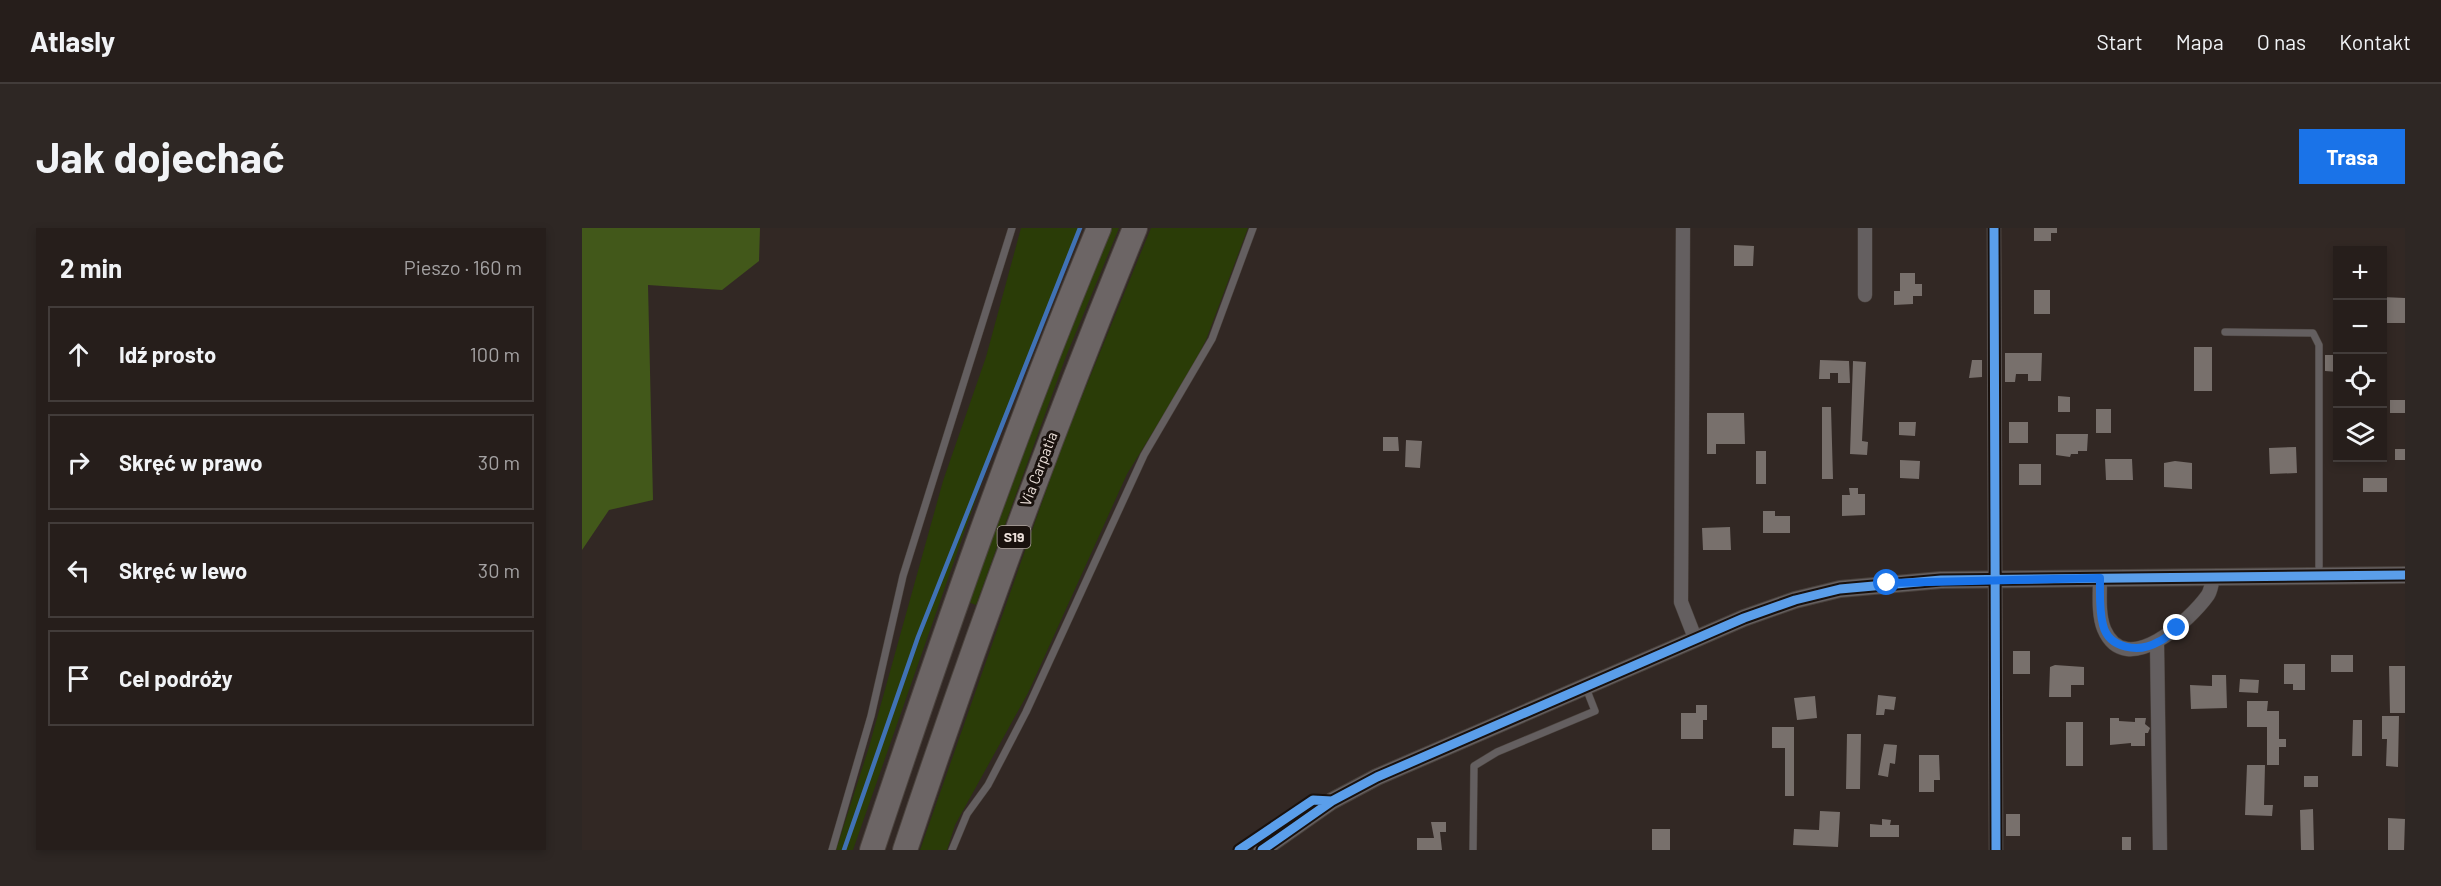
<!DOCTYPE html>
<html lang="pl">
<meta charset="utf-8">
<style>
body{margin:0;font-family:Barlow,sans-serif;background:#2e2724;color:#f1f3f6}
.controls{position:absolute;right:18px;top:18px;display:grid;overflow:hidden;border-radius:0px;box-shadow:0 3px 9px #0003}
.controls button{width:54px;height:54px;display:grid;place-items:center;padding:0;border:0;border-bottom:2px solid #423c3a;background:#261e1b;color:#f1f3f6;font:30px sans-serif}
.stop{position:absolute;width:18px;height:18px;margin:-14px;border:4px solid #1a73e8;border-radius:50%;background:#fff}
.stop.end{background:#1a73e8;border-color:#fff;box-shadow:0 2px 6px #0008}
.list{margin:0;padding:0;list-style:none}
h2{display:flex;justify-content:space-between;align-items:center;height:78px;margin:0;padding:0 24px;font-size:26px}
h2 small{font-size:20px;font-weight:400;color:#a4a2a3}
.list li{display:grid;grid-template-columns:39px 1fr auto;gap:18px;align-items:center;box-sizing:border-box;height:96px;margin:0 12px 12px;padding:0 12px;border:2px solid #423c3a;border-radius:0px}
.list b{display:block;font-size:22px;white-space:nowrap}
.list em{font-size:20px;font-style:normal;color:#a4a2a3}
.icon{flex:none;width:33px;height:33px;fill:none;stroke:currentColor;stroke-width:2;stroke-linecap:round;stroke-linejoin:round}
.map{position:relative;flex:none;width:1823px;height:622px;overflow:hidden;border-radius:0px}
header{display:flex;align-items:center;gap:36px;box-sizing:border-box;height:84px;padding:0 30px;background:#261e1b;border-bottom:2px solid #423c3a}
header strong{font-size:28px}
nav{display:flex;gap:33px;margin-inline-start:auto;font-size:21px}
.intro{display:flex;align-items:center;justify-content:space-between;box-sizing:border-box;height:144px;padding:0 36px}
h1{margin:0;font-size:42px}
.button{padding:15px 27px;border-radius:0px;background:#1a73e8;color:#fff;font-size:21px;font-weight:700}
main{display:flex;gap:36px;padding:0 36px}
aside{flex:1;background:#261e1b;border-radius:0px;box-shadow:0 3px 9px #0003}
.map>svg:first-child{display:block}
.green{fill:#2a3c07}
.forest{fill:#42581a}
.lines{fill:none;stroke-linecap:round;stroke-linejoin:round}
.stream{stroke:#4072b5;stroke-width:4.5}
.building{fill:#78706c}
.service-casing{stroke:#4b433e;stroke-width:8}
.minor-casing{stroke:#4b433e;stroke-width:15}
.tertiary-casing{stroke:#4b433e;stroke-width:18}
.motorway-casing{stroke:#4b433e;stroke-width:26}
.service{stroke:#645f60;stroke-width:7}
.minor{stroke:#645f60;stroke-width:14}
.tertiary{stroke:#645f60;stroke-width:16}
.motorway{stroke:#6c6565;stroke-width:24}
.cycleway-casing{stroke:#19110d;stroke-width:13}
.cycleway{stroke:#5a9eea;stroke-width:9}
.route{stroke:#1a73e8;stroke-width:8}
.labels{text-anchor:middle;stroke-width:6;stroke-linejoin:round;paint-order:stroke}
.shield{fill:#19110d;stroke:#ada29c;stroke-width:1.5}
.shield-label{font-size:14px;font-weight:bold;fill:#ece0da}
.street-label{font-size:15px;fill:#ece0da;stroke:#19110d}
</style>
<header>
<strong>Atlasly</strong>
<nav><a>Start</a><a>Mapa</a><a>O nas</a><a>Kontakt</a></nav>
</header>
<div class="intro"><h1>Jak dojechać</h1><a class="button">Trasa</a></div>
<main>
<aside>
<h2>2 min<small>Pieszo · 160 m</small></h2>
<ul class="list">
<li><svg class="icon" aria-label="ahead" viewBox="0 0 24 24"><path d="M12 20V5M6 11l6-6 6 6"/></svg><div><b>Idź prosto</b></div><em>100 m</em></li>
<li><svg class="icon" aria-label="right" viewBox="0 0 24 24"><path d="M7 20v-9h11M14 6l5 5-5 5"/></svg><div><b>Skręć w prawo</b></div><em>30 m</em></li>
<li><svg class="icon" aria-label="left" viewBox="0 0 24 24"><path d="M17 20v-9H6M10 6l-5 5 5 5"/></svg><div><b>Skręć w lewo</b></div><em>30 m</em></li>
<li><svg class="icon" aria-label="arrive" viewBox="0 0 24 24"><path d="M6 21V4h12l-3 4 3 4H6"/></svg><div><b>Cel podróży</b></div></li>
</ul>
</aside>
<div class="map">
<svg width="1823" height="622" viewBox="0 0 1823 622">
<rect width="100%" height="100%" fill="#322824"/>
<!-- green -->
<path class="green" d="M439,0H500L437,148L271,622H254L287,519L361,253L404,129Z
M528,0H537L483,131L394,377L386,374L475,132Z
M569,0H666L624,112L603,152L545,246L446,465L373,597L365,622H338L480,217Z"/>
<!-- forest -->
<path class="forest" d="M0,0H178L177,33L140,62L66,57L71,272L27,282L0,322Z"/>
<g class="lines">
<!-- stream -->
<path class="stream" d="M262,622L336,409L498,0"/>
</g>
<!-- building -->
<path class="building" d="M1452,0H1475V5H1469V13H1452Z
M1152,17L1172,18L1171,38H1152Z
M1318,45H1333V56H1340V68H1331V76L1312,77V63H1318Z
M1452,62H1468V86H1452Z
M1800,69L1823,70V95H1800Z
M1612,119H1630V163H1612Z
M1423,125H1460L1459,153H1446V146H1434L1433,154H1423Z
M1743,127H1756V144L1743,143Z
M1238,132L1267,133L1268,155H1256V145H1248V151H1237Z
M1390,132H1400V149L1387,150Z
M1271,133L1284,134L1280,213L1286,214L1285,227L1268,226Z
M1476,168L1488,169V184H1476Z
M1808,172H1823V185H1808Z
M1240,179H1249L1251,251H1240Z
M1514,181H1529V205H1514Z
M1125,185H1162L1163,216H1134V226H1125Z
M1317,194H1334L1333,208L1317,207Z
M1427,194H1446V215H1427Z
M1474,206H1506L1505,223H1496V226H1489L1488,229L1474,227Z
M801,209H816L817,223H801Z
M824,212L840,213L838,240L823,239Z
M1714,219L1715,245L1688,246L1687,220Z
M1813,221H1823V232H1813Z
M1174,223H1184V256H1174Z
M1523,231H1550L1551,252H1524Z
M1318,232L1338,233L1337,251L1318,250Z
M1593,233L1610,235V261L1582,259V235Z
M1437,236H1459V257H1437Z
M1781,250H1805V264H1781Z
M1267,260H1276V266H1283V287L1260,288V267H1268Z
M1181,283H1193V288H1208V305H1181Z
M1148,299L1149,322H1121L1120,300Z
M1431,423H1448V446H1431Z
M1749,427H1771V444H1749Z
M1702,436H1723V462H1711V456H1702Z
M1473,437L1502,439V457H1489V469H1467L1468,439Z
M1807,438H1823V485H1808Z
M1630,447H1644L1645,480L1609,481L1608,457L1630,458Z
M1658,451L1677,452L1676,465L1657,464Z
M1296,467L1314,469L1312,482L1303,481L1302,487H1294Z
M1233,468L1235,490L1215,492L1212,470Z
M1665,473H1686L1685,483H1697V511H1704V519H1697V537H1685V499H1665Z
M1114,477H1125V492H1121V511H1099V485H1114Z
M1800,488H1817L1816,539L1804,538L1805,511H1800Z
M1528,490H1537V493L1553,494V490H1564L1563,496L1568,500L1566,505H1563V518H1549V515L1528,517Z
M1771,492H1780V528H1770Z
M1484,494H1501V538H1484Z
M1190,499H1212V568H1203V520H1190Z
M1265,506H1279L1278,561H1264Z
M1302,516L1315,517L1313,536L1308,535L1306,549L1296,547Z
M1337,527H1357L1358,552H1352V564H1337Z
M1665,537H1683L1682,577H1691L1690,588L1663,587Z
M1722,548H1736V559H1722Z
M1731,581L1732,622H1719L1718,582Z
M1238,583L1258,584L1256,619L1211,617L1212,601L1237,602Z
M1424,586H1438V608H1424Z
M1806,590L1823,591L1822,622H1806Z
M1300,591L1309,592L1308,597H1317V609H1288V596L1300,597Z
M849,594H864V604H858L860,622H835V610H852Z
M1070,601H1088V622H1070Z
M1540,609H1549V622H1540Z"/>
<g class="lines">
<!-- service casing -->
<g class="service-casing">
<path id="service" d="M1643,104L1731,105L1737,117V348
M250,622L289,488L321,348L430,0
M370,622L385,586L406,557L444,484L562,227L630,111L671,0
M891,622L892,538L915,524L1013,483L1004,460"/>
</g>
<!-- minor casing -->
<g class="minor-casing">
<path id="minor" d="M1101,0L1099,374L1113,410
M1283,0V67
M1412,0L1414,622
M1518,350C1518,366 1516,386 1522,401C1544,453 1609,391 1626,367C1629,362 1630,355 1631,349
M1575,415L1578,622"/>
</g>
<!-- tertiary casing -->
<g class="tertiary-casing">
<path id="tertiary" d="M680,622L750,573L795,549L1162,390L1213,372L1258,361L1359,352L1823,347"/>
</g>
<!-- motorway casing -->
<g class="motorway-casing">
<path id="motorway" d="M290,622C360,412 432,204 517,0
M323,622C393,412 469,205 553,0"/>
</g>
<!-- service -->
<use href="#service" class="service"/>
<!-- minor -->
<use href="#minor" class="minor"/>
<!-- tertiary -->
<use href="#tertiary" class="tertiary"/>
<!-- motorway -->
<use href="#motorway" class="motorway"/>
<!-- cycleway casing -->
<g class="cycleway-casing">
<path id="cycleway" d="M1412,0L1414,622
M657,622L731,572L750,573
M680,622L750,573L795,549L1162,390L1213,372L1258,361L1359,352L1823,347"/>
</g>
<!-- cycleway -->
<use href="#cycleway" class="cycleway"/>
</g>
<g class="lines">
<!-- route -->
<path class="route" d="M1305,355L1518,350C1518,366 1517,382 1521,397C1527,421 1557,425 1576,414C1583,411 1589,405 1595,400"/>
</g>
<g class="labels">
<!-- shield labels -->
<rect class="shield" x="415.5" y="298" width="33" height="22" rx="4.5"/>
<g class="shield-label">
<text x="432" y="314">S19</text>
</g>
<!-- street labels -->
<g class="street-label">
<text transform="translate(457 241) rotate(-69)" y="5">Via Carpatia</text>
</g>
</g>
</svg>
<div class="controls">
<button>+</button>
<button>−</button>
<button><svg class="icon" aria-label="locate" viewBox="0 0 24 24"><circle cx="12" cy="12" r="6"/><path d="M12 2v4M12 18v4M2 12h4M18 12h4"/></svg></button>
<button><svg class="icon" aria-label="layers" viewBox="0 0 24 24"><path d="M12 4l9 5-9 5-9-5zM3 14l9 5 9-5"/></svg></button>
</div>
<div class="stop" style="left:1305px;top:355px"></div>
<div class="stop end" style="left:1595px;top:400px"></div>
</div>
</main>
